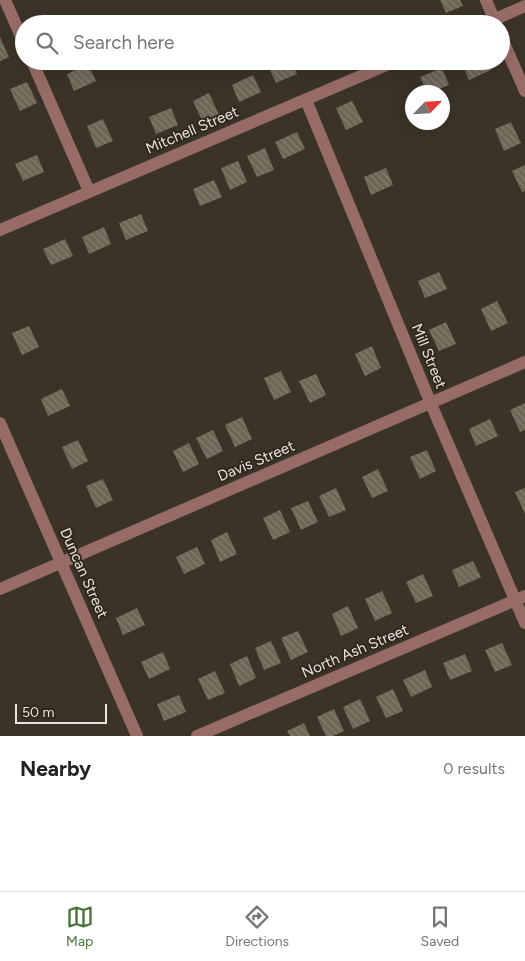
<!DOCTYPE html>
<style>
body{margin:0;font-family:Figtree,sans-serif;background:#f6f6f6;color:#222}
.compass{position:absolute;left:405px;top:85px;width:45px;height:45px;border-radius:50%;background:#fff;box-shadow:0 5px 20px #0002;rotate:65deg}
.scale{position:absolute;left:15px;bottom:12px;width:92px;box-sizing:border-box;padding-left:5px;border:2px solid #e8e3db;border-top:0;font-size:14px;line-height:18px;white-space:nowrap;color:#e8e3db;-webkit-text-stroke:4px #31291d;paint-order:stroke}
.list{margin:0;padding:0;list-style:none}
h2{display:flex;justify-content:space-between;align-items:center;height:65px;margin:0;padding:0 20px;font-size:21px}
h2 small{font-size:16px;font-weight:400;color:#767676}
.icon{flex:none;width:28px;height:28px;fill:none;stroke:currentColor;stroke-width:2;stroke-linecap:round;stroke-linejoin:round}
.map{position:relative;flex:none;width:525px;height:736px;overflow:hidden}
.search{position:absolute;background:#fff;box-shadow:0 5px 20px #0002;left:15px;right:15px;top:15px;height:55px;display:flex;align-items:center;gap:12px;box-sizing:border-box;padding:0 18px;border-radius:28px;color:#767676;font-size:19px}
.sheet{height:155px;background:#fff}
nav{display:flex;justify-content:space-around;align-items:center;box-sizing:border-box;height:70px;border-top:1px solid #e0e0e0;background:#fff;font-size:14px;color:#767676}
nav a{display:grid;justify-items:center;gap:2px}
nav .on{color:#4b7138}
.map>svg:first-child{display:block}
.building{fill:url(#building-back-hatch)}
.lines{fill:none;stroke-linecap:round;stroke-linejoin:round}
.minor{stroke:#976c68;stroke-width:12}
.labels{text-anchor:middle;stroke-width:4;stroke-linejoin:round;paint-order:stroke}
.street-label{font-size:15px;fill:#e8e3db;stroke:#31291d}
</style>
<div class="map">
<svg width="525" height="736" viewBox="0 0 525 736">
<defs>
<pattern id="building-back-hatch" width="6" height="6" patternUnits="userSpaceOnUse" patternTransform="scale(1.25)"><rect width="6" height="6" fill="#6f6658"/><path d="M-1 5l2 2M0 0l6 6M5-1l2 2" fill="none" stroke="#847c6f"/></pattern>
</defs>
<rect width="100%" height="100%" fill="#3b3327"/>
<!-- building -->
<path class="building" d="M440,0H460L463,6L446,13Z
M376,16L379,24H356Z
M0,37L9,57L0,61Z
M280,61H292L297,74L276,83L268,66Z
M319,61H338L322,68Z
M466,61H487L491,70L469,80L462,63Z
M88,64L96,81L74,91L67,74Z
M442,68L449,85L431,92H427L420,77Z
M253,75L261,92L239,102L232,85Z
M27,82L37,103L20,111L10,89Z
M209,93L219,115L203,123L193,101Z
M352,101L363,122L346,130L336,108Z
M171,108L178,125L156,134L149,117Z
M103,119L113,141L96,148L87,126Z
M511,122L521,143L504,151L495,129Z
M297,132L305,149L283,159L275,142Z
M265,148L274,170L257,177L247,156Z
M37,155L44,172L23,181L15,164Z
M238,161L247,182L230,190L221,168Z
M525,165V191L522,192L512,171Z
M386,168L393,185L371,195L364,177Z
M214,180L222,197L200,206L193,189Z
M141,214L148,231L126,240L119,223Z
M104,227L111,244L89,254L82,237Z
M65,239L73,256L51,265L43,249Z
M439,272L447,289L425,298L418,281Z
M497,301L508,323L491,331L481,309Z
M446,322L456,344L439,351L429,330Z
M29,326L39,347L22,355L12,333Z
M372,346L381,368L365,376L355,354Z
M281,371L291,392L274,400L264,378Z
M316,374L326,395L310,403L299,381Z
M62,389L70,406L48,416L41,399Z
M525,403V430L520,432L510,410Z
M242,417L252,439L235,447L225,425Z
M490,419L498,436L476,446L469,429Z
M213,430L223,451L207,459L196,438Z
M78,440L88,461L72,469L62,447Z
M189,443L199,464L183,472L173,451Z
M427,450L436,471L420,479L410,457Z
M378,469L388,491L372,498L362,477Z
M103,479L113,500L96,508L86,486Z
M336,488L346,510L329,517L319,496Z
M525,488V514L515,492Z
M308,501L318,522L301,530L291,508Z
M280,510L290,532L273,540L263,518Z
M227,532L237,554L220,562L211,540Z
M197,547L205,564L184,574L176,557Z
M473,561L481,577L459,587L452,570Z
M423,574L433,596L416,603L406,582Z
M382,591L392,613L375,621L365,599Z
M348,606L358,628L341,636L332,614Z
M137,608L145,625L123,635L116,618Z
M298,631L308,652L291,660L281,638Z
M271,641L281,663L264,670L255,648Z
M502,643L512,665L495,672L485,650Z
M163,652L170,669L149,679L141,662Z
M465,654L472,671L450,680L443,663Z
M247,656L256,678L239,686L230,664Z
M425,670L432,687L411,697L403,680Z
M215,671L225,693L208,700L198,679Z
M393,689L403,711L386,718L376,697Z
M179,695L186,712L164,721L157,704Z
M360,699L370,721L353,729L343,707Z
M334,709L344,731L333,736H326L317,717Z
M304,723L310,736H290L287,731Z"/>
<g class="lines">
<!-- minor -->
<path class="minor" d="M5,0L24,43
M486,0L496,24
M484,24L525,6
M501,36L525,91
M32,61L89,191
M306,100L431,404L525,623
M0,230L396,61
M0,423L137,736
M0,589L525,362
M197,736L525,596"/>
</g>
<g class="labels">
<!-- street labels -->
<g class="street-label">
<text transform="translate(192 130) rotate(-23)" y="5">Mitchell Street</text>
<text transform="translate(429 356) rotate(68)" y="5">Mill Street</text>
<text transform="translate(256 461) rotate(-23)" y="5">Davis Street</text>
<text transform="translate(84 573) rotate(66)" y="5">Duncan Street</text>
<text transform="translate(355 651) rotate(-23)" y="5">North Ash Street</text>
</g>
</g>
</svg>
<svg class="compass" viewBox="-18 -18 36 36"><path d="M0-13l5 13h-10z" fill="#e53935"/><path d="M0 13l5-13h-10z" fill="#767676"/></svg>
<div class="scale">50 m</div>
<div class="search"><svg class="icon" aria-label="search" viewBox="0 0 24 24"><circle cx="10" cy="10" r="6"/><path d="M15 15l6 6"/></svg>Search here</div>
</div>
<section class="sheet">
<h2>Nearby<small>0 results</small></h2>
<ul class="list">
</ul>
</section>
<nav>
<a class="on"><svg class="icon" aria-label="map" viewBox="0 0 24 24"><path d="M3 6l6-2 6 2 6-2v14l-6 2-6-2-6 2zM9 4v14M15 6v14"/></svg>Map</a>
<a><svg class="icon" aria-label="directions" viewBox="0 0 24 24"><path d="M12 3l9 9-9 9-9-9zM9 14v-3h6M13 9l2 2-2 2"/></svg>Directions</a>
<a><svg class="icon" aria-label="saved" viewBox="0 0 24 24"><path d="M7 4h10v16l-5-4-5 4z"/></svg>Saved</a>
</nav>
